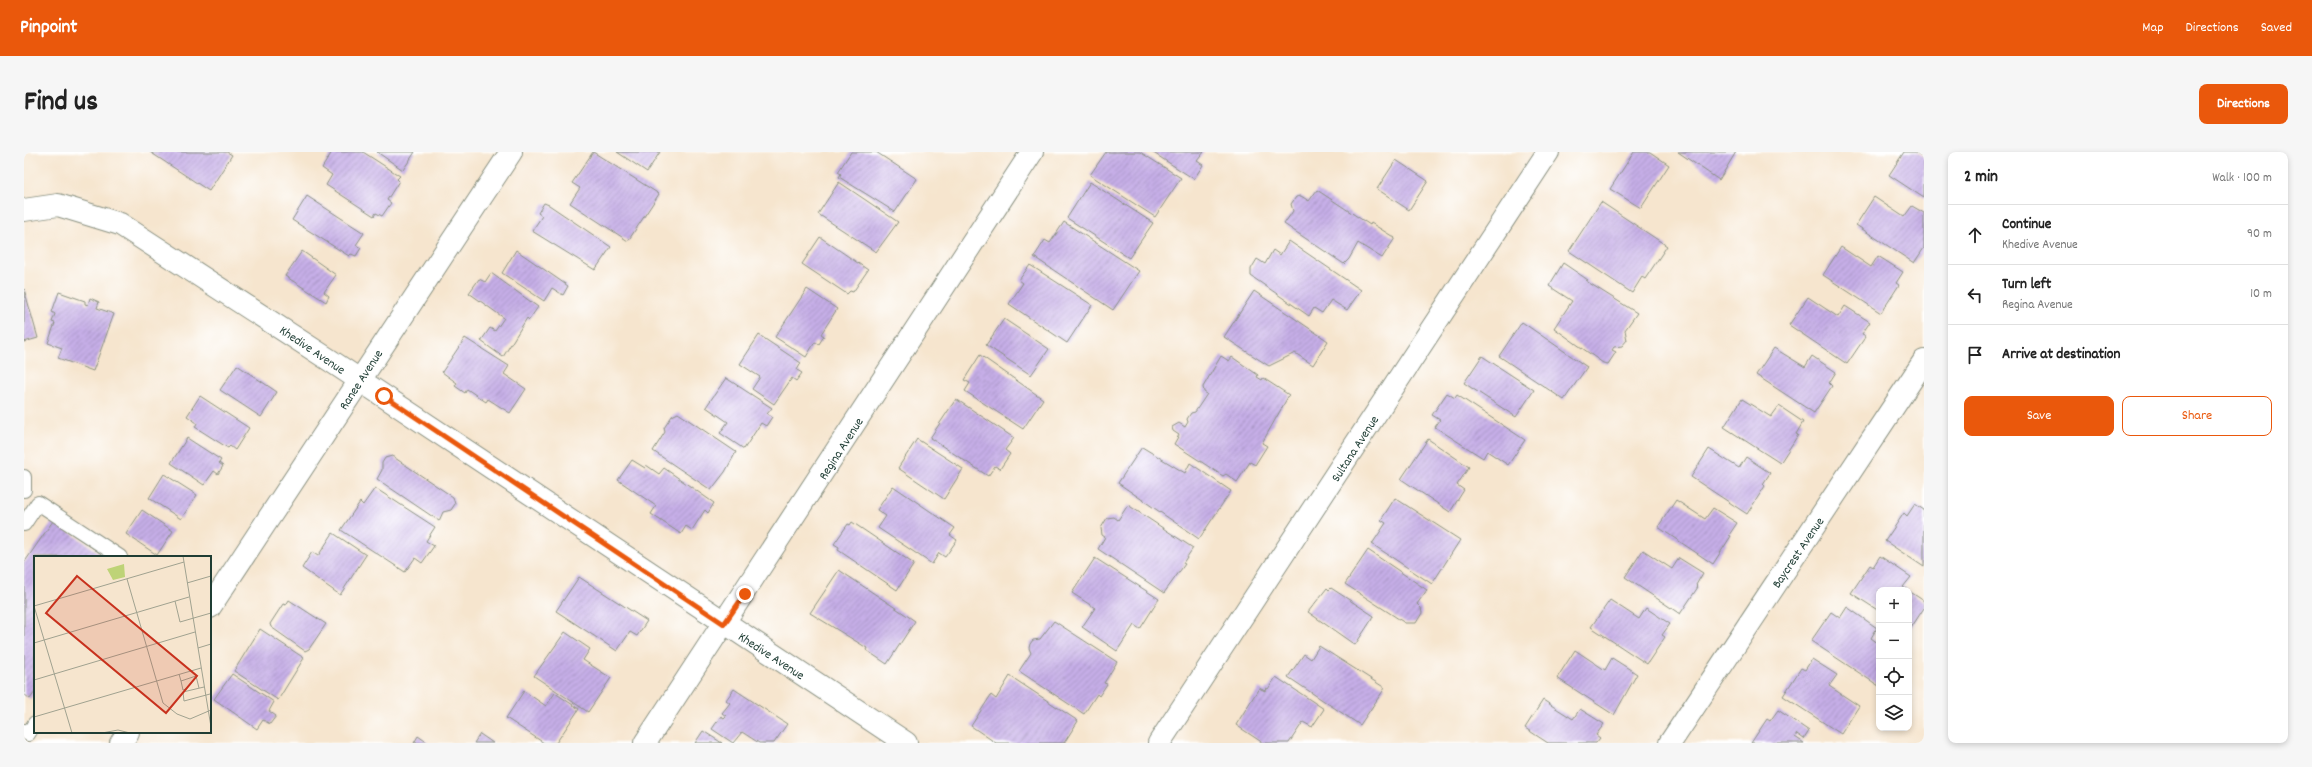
<!DOCTYPE html>
<meta charset="utf-8">
<style>
body{margin:0;font-family:Dekko,sans-serif;background:#f6f6f6;color:#222}
.controls{position:absolute;right:12px;bottom:12px;display:grid;overflow:hidden;border-radius:8px;box-shadow:0 2px 6px #0003}
.controls button{width:36px;height:36px;display:grid;place-items:center;padding:0;border:0;border-bottom:1px solid #e0e0e0;background:#fff;color:#222;font:20px sans-serif}
.stop{position:absolute;width:12px;height:12px;margin:-9px;border:3px solid #ea580c;border-radius:50%;background:#fff}
.stop.end{background:#ea580c;border-color:#fff;box-shadow:0 1px 4px #0008}
.list{margin:0;padding:0;list-style:none}
h2{display:flex;justify-content:space-between;align-items:center;height:52px;margin:0;padding:0 16px;font-size:17px}
h2 small{font-size:13px;font-weight:400;color:#767676}
.list li{display:grid;grid-template-columns:26px 1fr auto;gap:12px;align-items:center;box-sizing:border-box;height:60px;padding:0 16px;border-top:1px solid #e0e0e0}
.list b{display:block;font-size:15px;white-space:nowrap}
.list p{margin:0;font-size:13px;white-space:nowrap;color:#767676}
.list em{font-size:13px;font-style:normal;color:#767676}
.actions{display:flex;gap:8px;padding:12px 16px}
.actions a{flex:1;padding:9px 0;border:1px solid #ea580c;border-radius:8px;text-align:center;font-size:14px;color:#ea580c}
.actions .main{background:#ea580c;color:#fff}
.icon{flex:none;width:22px;height:22px;fill:none;stroke:currentColor;stroke-width:2;stroke-linecap:round;stroke-linejoin:round}
.map{position:relative;flex:none;width:1900px;height:591px;overflow:hidden;border-radius:8px}
header{display:flex;align-items:center;gap:24px;box-sizing:border-box;height:56px;padding:0 20px;background:#ea580c;color:#fff}
header strong{font-size:19px}
nav{display:flex;gap:22px;margin-inline-start:auto;font-size:14px}
.intro{display:flex;align-items:center;justify-content:space-between;box-sizing:border-box;height:96px;padding:0 24px}
h1{margin:0;font-size:28px}
.button{padding:10px 18px;border-radius:8px;background:#ea580c;color:#fff;font-size:14px;font-weight:700}
main{display:flex;gap:24px;padding:0 24px}
aside{flex:1;background:#fff;border-radius:8px;box-shadow:0 2px 6px #0003}
.map>svg:first-child{display:block}
.building{fill:url(#building-hatch)}
.lines{fill:none;stroke-linecap:round;stroke-linejoin:round}
.lane-casing{stroke:#8a9181;stroke-width:16}
.street-casing{stroke:#8a9181;stroke-width:24}
.secondary-casing{stroke:#8a9181;stroke-width:24}
.lane{stroke:#fff;stroke-width:14}
.street{stroke:#fff;stroke-width:22}
.secondary{stroke:#fff;stroke-width:22}
.route{stroke:#ea580c;stroke-width:5}
.labels{text-anchor:middle;stroke-width:3;stroke-linejoin:round;paint-order:stroke}
.street-label{font-size:13px;fill:#1f3d34;stroke:#fff}
.inset-road{fill:none;stroke:#a0a290;stroke-width:1}
.view{fill:#c8321e;fill-opacity:0.15;stroke:#c8321e;stroke-width:2}
.inset-edge{fill:none;stroke:#1f3d34;stroke-width:2}
</style>
<header>
<strong>Pinpoint</strong>
<nav><a>Map</a><a>Directions</a><a>Saved</a></nav>
</header>
<div class="intro"><h1>Find us</h1><a class="button">Directions</a></div>
<main>
<div class="map">
<svg width="1900" height="591" viewBox="0 0 1900 591">
<defs>
<pattern id="building-hatch" width="6" height="6" patternUnits="userSpaceOnUse"><rect width="6" height="6" fill="#c6aee7"/><path d="M-1 1l2-2M0 6l6-6M5 7l2-2" fill="none" stroke="#a08fbc"/></pattern>
</defs>
<rect width="100%" height="100%" fill="#fff"/>
<filter id="ink" filterUnits="userSpaceOnUse"><feTurbulence type="fractalNoise" baseFrequency=".025" numOctaves="2"/><feDisplacementMap in="SourceGraphic" scale="8" xChannelSelector="R" yChannelSelector="G"/><feConvolveMatrix kernelMatrix="1 2 1 2 8 2 1 2 1" color-interpolation-filters="sRGB"/></filter>
<filter id="wash" filterUnits="userSpaceOnUse"><feTurbulence type="fractalNoise" baseFrequency=".012" numOctaves="4" result="noise"/><feDisplacementMap in="SourceGraphic" scale="16" xChannelSelector="R" yChannelSelector="G"/><feGaussianBlur stdDeviation="0.9" result="paint"/><feColorMatrix in="noise" values="0 0 0 0 0 0 0 0 0 0 0 0 0 0 0 0 0 1.4 0 .05"/><feComposite in="paint" operator="in"/></filter>
<g filter="url(#wash)">
<rect width="100%" height="100%" fill="#f6e5ce"/>
<g id="blocks">
<!-- building -->
<path class="building" d="M126,0H203L208,3L185,39Z
M308,0H339L376,24L373,27L375,29L363,48L367,51L358,64L352,61L350,64L302,33L308,23L298,16Z
M353,0H391L379,18Z
M569,0L635,42L604,89L546,51L556,36L548,31Z
M593,0H636L623,20Z
M827,0H852L893,27L871,60L815,25L817,22L814,20Z
M1082,0H1116L1157,26L1131,65L1066,23Z
M1128,0H1180L1173,9L1179,13L1170,27Z
M1610,0H1626L1645,13L1617,56L1586,37Z
M1654,0H1712L1695,28Z
M1880,0H1892L1900,5V46L1865,23Z
M1372,8L1404,29L1385,58L1353,37Z
M815,30L874,70L852,100L794,62Z
M1066,30L1129,71L1105,106L1043,66Z
M1293,38L1346,73L1347,71L1371,86L1358,106L1334,91L1325,107L1320,112L1260,72L1269,59L1267,52L1272,45L1277,44L1285,49Z
M283,44L340,81L332,93L337,96L332,104L327,102L325,104L268,68Z
M1850,45L1880,65L1888,54L1900,61V96L1890,111L1832,73Z
M1577,50L1643,94L1621,127L1618,125L1608,141L1545,99Z
M520,51L525,53L587,95L571,118L508,79L518,64L514,61Z
M1040,70L1115,119L1089,158L1010,105L1021,88L1026,91Z
M796,85L844,118L829,140L826,139L823,142L778,112Z
M1265,89L1337,138L1323,158L1307,148L1298,161L1290,156L1285,164L1227,124V117L1233,107L1241,112L1249,98L1256,103Z
M1817,95L1847,115L1854,104L1879,120L1872,131L1875,133L1857,161L1799,123Z
M492,98L544,134L539,143L528,136L520,149L478,121Z
M278,99L312,123L300,140L305,144L302,150L261,124Z
M1539,111L1564,128L1562,129L1613,161L1601,178L1603,188L1598,194L1590,195L1588,198L1592,200L1584,212L1579,211L1530,176L1548,149L1525,134Z
M1006,113L1068,153L1043,191L985,152L999,131L995,128Z
M467,121L514,155L505,168L503,166L479,205L457,189L466,176L471,179L480,166L445,141L455,127L461,130Z
M0,137L14,186L0,190Z
M783,137L813,157L797,182L800,184L795,192L791,190L782,205L751,185Z
M1230,139L1304,189L1289,213L1271,201L1245,214L1200,185Z
M35,140L61,149V152L64,153L66,146L75,150L73,156L90,162L69,219L34,206L38,196L24,191L31,171L28,170L31,162L28,160Z
M1784,145L1814,165L1821,154L1846,170L1838,182L1842,184L1823,212L1765,173Z
M980,167L1025,197L1007,223L962,193Z
M1498,170L1563,215L1540,248L1475,204Z
M735,183L777,211L773,218L778,221L772,229L768,226L750,252L728,237L736,225L716,212Z
M441,186L485,214L480,222L502,237L486,261L464,247L462,250L443,237L441,241L431,234L433,231L418,220Z
M1750,196L1781,215L1788,204L1812,220L1805,231L1808,234L1790,261L1732,223Z
M956,203L1019,247L999,277L941,239L946,231L940,228Z
M1197,204L1205,209L1208,205L1234,223L1233,225L1238,228L1239,226L1265,243L1238,291L1243,294L1231,313L1226,310L1213,330L1202,322L1199,324L1150,292L1155,283L1149,279L1148,275L1155,271L1161,275L1164,270L1163,267L1167,261L1171,260L1183,242L1180,240L1179,235Z
M1458,204L1510,238L1492,265L1440,231Z
M213,213L253,240L237,265L196,238Z
M702,226L748,256L743,262L748,265L742,274L737,271L720,297L696,281L704,270L682,255Z
M1423,241L1431,246L1433,243L1501,288L1484,313L1463,299L1459,306L1411,275L1416,268L1408,263Z
M176,244L225,276L211,298L206,294L204,296L171,275L173,271L163,264Z
M932,247L990,286L981,298L986,302L976,317L971,314L964,324L906,286Z
M1718,247L1747,265L1755,254L1779,270L1772,282L1774,283L1756,311L1700,275Z
M654,261L712,300L701,320L687,338L629,299L641,280L640,276L648,264Z
M163,286L197,308L195,311L199,314L194,322L190,319L180,333L147,311Z
M893,287L939,317L920,347L874,316Z
M1404,287L1445,315L1433,333L1440,338L1426,360L1377,327Z
M1118,295L1161,321L1166,311L1207,339L1175,387L1094,331Z
M1685,297L1715,316L1722,305L1746,321L1739,332L1741,334L1723,362L1667,325Z
M368,304L429,345L431,352L427,358L419,360L415,369L353,327L358,318V311L361,306Z
M608,308L621,316L622,313L635,322L640,316L690,351L684,361L681,358L668,378L662,374L657,382L627,362L632,354L594,328Z
M140,322L173,343L157,367L125,346Z
M869,334L931,376L926,383L933,388L921,405L915,401L908,412L854,376L862,364L853,358Z
M351,336L411,375L402,389L410,394L398,411L391,406L381,420L317,378L336,350L339,353Z
M1371,346L1436,388L1408,432L1348,392L1362,371L1357,368Z
M1652,348L1681,367L1689,356L1713,371L1705,383L1707,384L1689,412L1634,375Z
M1891,352L1900,358V415L1861,389L1880,361L1883,364Z
M1104,353L1169,396L1159,411L1161,412L1140,441L1074,397L1081,385L1078,383L1077,376L1083,366L1090,365L1094,368Z
M118,358L149,379L133,403L102,382Z
M29,369L82,405H11V540L6,547L0,542V411Z
M828,370L890,412L873,438L814,398L815,395L810,392L824,372L826,373Z
M309,381L342,403L316,443L278,416L288,400L294,404Z
M1344,398L1403,438L1393,452L1397,456L1398,461L1392,471H1381L1321,432Z
M1619,398L1648,417L1655,406L1679,421L1672,433L1674,435L1656,462L1601,425Z
M1856,404L1887,425L1879,435L1884,438H1855V459L1827,441L1846,413L1849,415Z
M1071,406L1135,447L1116,477L1110,473L1093,499L1058,475L1071,456L1048,441Z
M815,418L891,469L863,512L842,498L843,496L786,461Z
M555,425L623,469L613,484L606,480L593,499L532,459Z
M1303,436L1305,438L1307,436L1350,464L1331,493L1284,460Z
M1885,439L1900,449V456L1885,479Z
M265,448L302,472L285,497L281,499L247,475L246,472L259,452L262,453Z
M1586,448L1615,467L1622,456L1646,472L1638,483L1641,485L1623,512L1567,475Z
M1823,455L1853,476L1847,486L1855,492V534L1787,489L1807,460L1816,466Z
M1030,469L1093,510L1080,531L1083,532L1075,544L1073,542L1060,562L995,519L1007,501L1005,496L1006,492L1009,488L1016,487Z
M236,477L280,506L254,548L210,519Z
M541,480L566,497L559,508L587,526L564,560L510,524Z
M1295,494L1361,536L1336,573L1264,525L1280,502L1287,507Z
M1551,498L1581,518L1588,506L1613,522L1590,563L1533,526Z
M1788,507L1813,523L1805,534L1835,554L1817,582L1759,544L1777,516L1781,518Z
M208,522L250,550L245,559L252,564L246,572L239,568L233,577L190,547Z
M986,524L1054,569L1040,591H972L947,574L967,543L972,547Z
M1252,525L1300,557L1288,575L1279,570L1265,591H1239L1212,573L1235,536L1241,539L1242,536L1244,537Z
M710,537L763,572L750,591H735L718,580L709,591L688,577L697,564L700,566L702,564L698,561L706,551L702,548Z
M500,539L522,554L531,541L555,557L532,591H520L482,566Z
M1519,548L1549,567L1556,557L1580,572L1572,583L1576,586L1572,591H1524L1501,576Z
M1754,558L1785,579L1780,587L1773,582L1771,585L1780,591H1727L1743,567L1746,569Z
M679,579L698,591H671Z
M456,582L469,591H450Z
M394,584L404,591H390Z"/>
</g>
</g>
<g filter="url(#ink)">
<use href="#blocks" fill-opacity="0" stroke="#8a9181" stroke-width="1"/>
<g class="lines">
<!-- lane casing -->
<g class="lane-casing">
<path id="lane" d="M0,325V338
M0,372L14,351L96,405
M0,579L4,582L11,571"/>
</g>
<!-- street casing -->
<g class="street-casing">
<path id="street" d="M0,58L34,53L96,72L307,209L882,591
M621,591L1008,0
M1135,591L1524,0
M1646,591L1900,209"/>
</g>
<!-- secondary casing -->
<g class="secondary-casing">
<path id="secondary" d="M186,455L487,0
M97,591L104,580"/>
</g>
<!-- lane -->
<use href="#lane" class="lane"/>
<!-- street -->
<use href="#street" class="street"/>
<!-- secondary -->
<use href="#secondary" class="secondary"/>
</g>
</g>
<g class="lines" filter="url(#ink)">
<!-- route -->
<path class="route" d="M360,244L700,472L721,442"/>
</g>
<g class="labels">
<!-- street labels -->
<g class="street-label">
<text transform="translate(289 197) rotate(34)" y="5">Khedive Avenue</text>
<text transform="translate(336 227) rotate(-57)" y="5">Ranee Avenue</text>
<text transform="translate(816 296) rotate(-57)" y="5">Regina Avenue</text>
<text transform="translate(1330 296) rotate(-57)" y="5">Sultana Avenue</text>
<text transform="translate(1773 400) rotate(-56)" y="5">Baycrest Avenue</text>
<text transform="translate(748 503) rotate(33)" y="5">Khedive Avenue</text>
</g>
</g>
<!-- overview -->
<g transform="translate(10 404)">
<rect width="177" height="177" fill="#f6e5ce"/>
<path d="M90,8L91,21L79,24L73,13Z" fill="#bed377"/>
<path class="inset-road" d="M149,0L177,171M93,23L129,147L143,158L156,163L177,154M153,27L177,20M141,45L146,66L177,57M0,50L150,6M0,50L38,177M0,87L155,41M164,92L177,88M145,118L147,125L162,120L165,132M0,124L161,76M147,125L149,134L152,133M170,131L149,136L150,145L176,138M0,161L167,112M68,177L84,174L96,177"/>
<path class="view" d="M43,20L163,120L132,157L12,57Z"/>
<rect width="177" height="177" class="inset-edge"/>
</g>
</svg>
<div class="controls">
<button>+</button>
<button>−</button>
<button><svg class="icon" aria-label="locate" viewBox="0 0 24 24"><circle cx="12" cy="12" r="6"/><path d="M12 2v4M12 18v4M2 12h4M18 12h4"/></svg></button>
<button><svg class="icon" aria-label="layers" viewBox="0 0 24 24"><path d="M12 4l9 5-9 5-9-5zM3 14l9 5 9-5"/></svg></button>
</div>
<div class="stop" style="left:360px;top:244px"></div>
<div class="stop end" style="left:721px;top:442px"></div>
</div>
<aside>
<h2>2 min<small>Walk · 100 m</small></h2>
<ul class="list">
<li><svg class="icon" aria-label="ahead" viewBox="0 0 24 24"><path d="M12 20V5M6 11l6-6 6 6"/></svg><div><b>Continue</b><p>Khedive Avenue</p></div><em>90 m</em></li>
<li><svg class="icon" aria-label="left" viewBox="0 0 24 24"><path d="M17 20v-9H6M10 6l-5 5 5 5"/></svg><div><b>Turn left</b><p>Regina Avenue</p></div><em>10 m</em></li>
<li><svg class="icon" aria-label="arrive" viewBox="0 0 24 24"><path d="M6 21V4h12l-3 4 3 4H6"/></svg><div><b>Arrive at destination</b></div></li>
</ul>
<div class="actions"><a class="main">Save</a><a>Share</a></div>
</aside>
</main>
